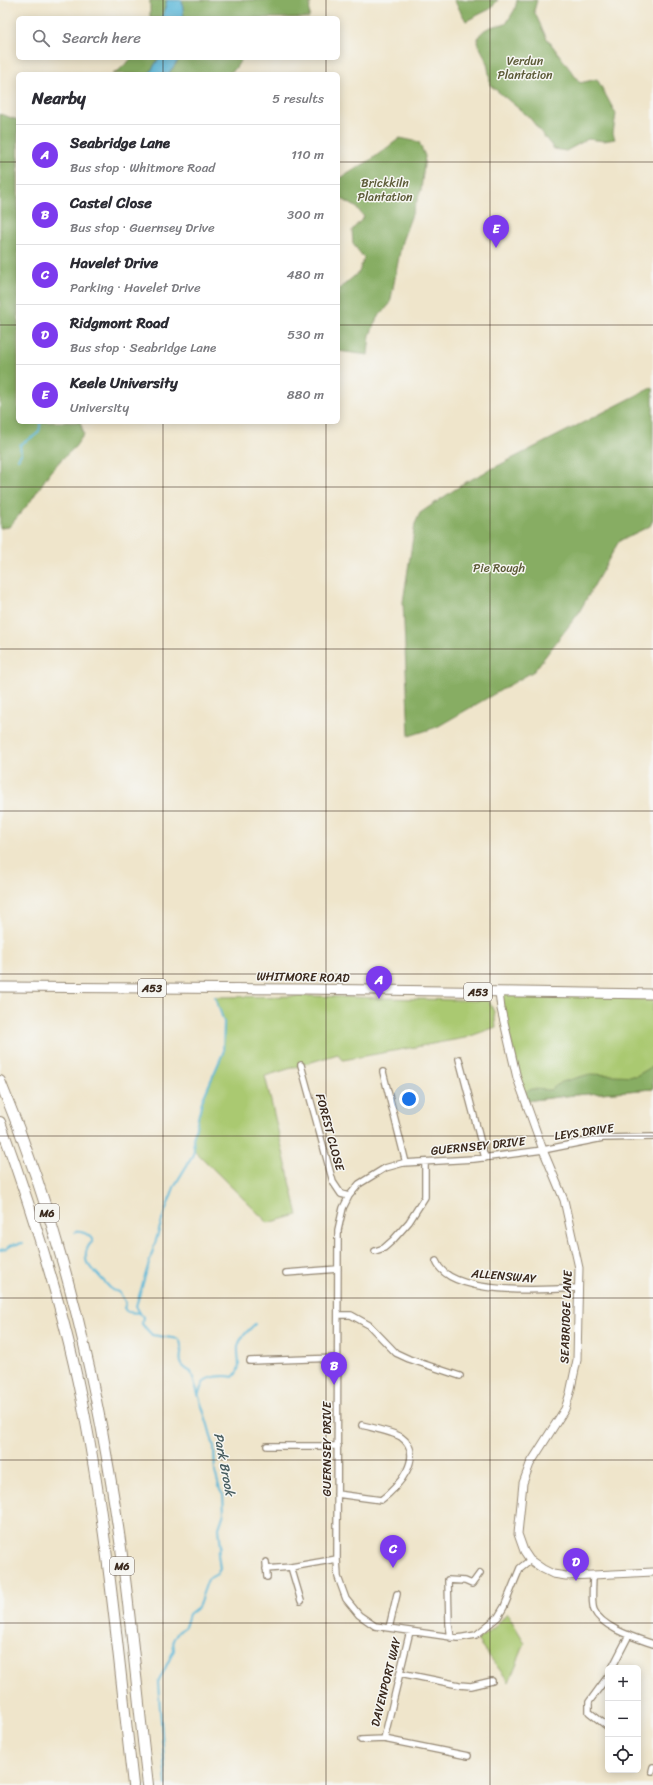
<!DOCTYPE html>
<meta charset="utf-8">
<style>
body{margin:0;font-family:Sriracha,sans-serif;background:#f7f7f7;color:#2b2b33}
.controls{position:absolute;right:12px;bottom:12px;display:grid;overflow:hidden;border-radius:6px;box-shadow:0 2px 10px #0003}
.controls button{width:36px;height:36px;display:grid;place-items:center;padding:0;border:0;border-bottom:1px solid #e1e1e2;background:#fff;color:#2b2b33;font:20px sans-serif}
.you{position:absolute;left:409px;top:1099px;width:14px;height:14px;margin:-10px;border:3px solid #fff;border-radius:50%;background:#1a73e8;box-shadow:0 0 0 6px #1a73e833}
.badge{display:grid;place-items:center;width:26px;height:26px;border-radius:50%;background:#7c3aed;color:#fff;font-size:13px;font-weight:700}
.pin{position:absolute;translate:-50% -33px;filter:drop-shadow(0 1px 2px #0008)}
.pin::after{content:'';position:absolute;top:21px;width:14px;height:12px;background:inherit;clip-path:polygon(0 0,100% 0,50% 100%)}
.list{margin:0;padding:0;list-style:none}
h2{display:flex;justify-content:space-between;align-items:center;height:52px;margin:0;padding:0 16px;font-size:17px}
h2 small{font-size:13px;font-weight:400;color:#7c7c81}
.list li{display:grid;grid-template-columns:26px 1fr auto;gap:12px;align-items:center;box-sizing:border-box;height:60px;padding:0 16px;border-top:1px solid #e1e1e2}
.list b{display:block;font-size:15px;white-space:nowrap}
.list p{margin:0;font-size:13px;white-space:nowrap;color:#7c7c81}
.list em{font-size:13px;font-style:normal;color:#7c7c81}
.icon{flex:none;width:22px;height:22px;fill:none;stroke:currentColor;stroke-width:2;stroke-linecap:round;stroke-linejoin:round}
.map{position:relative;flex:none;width:653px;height:1785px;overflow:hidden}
.search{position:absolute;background:#fff;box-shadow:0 2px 10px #0003;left:16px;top:16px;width:324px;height:44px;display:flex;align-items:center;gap:10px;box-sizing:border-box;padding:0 14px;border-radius:6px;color:#7c7c81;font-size:15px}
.panel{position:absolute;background:#fff;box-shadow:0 2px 10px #0003;left:16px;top:72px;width:324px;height:352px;border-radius:6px}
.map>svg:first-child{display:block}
.green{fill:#aac971;stroke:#727a48}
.forest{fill:#87ad63;stroke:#616c40}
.water{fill:#5bb8d9;stroke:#4b717c}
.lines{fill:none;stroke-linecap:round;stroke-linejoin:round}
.stream{stroke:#5bb8d9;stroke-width:2}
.minor-casing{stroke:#958874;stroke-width:8}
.tertiary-casing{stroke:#958874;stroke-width:9}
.trunk-casing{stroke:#958874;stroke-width:11}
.motorway-casing{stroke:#958874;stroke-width:12}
.minor{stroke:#fff;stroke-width:5.5}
.tertiary{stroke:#fff;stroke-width:7}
.trunk{stroke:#fff;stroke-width:9}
.motorway{stroke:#fff;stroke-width:10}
.grid{fill:none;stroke:#3b2a1e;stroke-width:1;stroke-opacity:0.55}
.labels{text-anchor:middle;stroke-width:3;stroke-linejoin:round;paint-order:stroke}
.shield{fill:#f6f6f2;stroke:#73675e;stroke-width:1}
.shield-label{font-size:11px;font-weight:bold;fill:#3b2a1e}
.park-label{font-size:12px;fill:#5c5a37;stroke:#f6f6f2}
.street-label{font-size:12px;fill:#3b2a1e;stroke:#f6f6f2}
.water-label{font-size:13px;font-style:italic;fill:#465c5f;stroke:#f6f6f2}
</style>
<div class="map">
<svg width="653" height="1785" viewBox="0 0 653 1785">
<rect width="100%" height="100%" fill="#f6f6f2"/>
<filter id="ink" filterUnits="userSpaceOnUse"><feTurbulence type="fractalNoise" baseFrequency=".025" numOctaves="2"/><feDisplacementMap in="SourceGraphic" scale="8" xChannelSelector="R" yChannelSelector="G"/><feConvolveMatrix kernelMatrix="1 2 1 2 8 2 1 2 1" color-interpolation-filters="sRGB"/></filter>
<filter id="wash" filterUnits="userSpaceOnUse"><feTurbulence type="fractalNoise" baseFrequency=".012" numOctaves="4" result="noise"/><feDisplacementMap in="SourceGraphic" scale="16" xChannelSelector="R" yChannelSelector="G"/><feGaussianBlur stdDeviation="0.9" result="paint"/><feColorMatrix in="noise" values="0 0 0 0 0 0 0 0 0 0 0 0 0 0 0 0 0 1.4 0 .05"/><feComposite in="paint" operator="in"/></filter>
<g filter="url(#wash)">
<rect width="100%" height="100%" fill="#efe5cb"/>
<!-- green -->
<path class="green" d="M499,992L653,994V1089L574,1095L525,1101Z
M311,996L489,1001L494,1012L496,1027L465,1038L343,1060L338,1054L265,1076L298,1215L268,1223L194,1150L193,1139L202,1101L223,1053L224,1022L215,997Z
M507,1613L525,1643L509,1682L477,1640L496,1626Z"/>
<!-- forest -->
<path class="forest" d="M150,0H167L162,18H150Z
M182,0H312L310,4L309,18H184Z
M454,0H498L490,9L466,21Z
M517,0H537L534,11L546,37L580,83L597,79L616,114L613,133L615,139L604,141L588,139L566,151L554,149L529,117L490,85C489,66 486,58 477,42C481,27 493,26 506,24L515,9Z
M132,58H159L149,74H112L117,72Z
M180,58H242L235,69L228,74H168Z
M0,114L18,120V422H80L84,434L75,447L61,460L50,472L30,502L9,527L0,528Z
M400,138L419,142L425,156L421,190L402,241L390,304L377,318L370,335L368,355L338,351V290L359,272L364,258L353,244L352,230L364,217L356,207L340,198L339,179L372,159Z
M653,387V520L650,526L619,541L578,614L534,671L437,727L409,736L403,602L415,524L420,513L466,482Z
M653,1066V1089L574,1095L525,1101L522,1094L532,1089L550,1090L562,1082L590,1074L636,1076Z"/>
<!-- water -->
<path class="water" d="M167,0H182L184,18H162Z
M159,58H180L168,74H149Z"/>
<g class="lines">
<!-- stream -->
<path class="stream" d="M18,459L21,454L20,445C29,437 42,437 40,422
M75,1232C82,1231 89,1234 93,1241C86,1247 84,1254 87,1263L112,1290L119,1292L126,1303L124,1308L127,1312L140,1313L143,1317L142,1324L152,1335L179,1339C187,1353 171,1362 191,1372L208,1425L214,1447L215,1472L220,1490L223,1495L224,1513L219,1528L221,1546L218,1554L220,1569L217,1574L208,1579L198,1607L189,1614L185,1627L178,1632L173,1640L174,1650L158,1683L166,1785
M0,1250L6,1249L12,1245L23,1243
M140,1313L136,1306L163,1217L175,1185L192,1157L194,1150L193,1139L202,1101L223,1053L224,1022L215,997
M198,1395C200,1391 201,1386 204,1382C208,1376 226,1375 233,1377C243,1368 237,1359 238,1347C239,1338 249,1330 255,1324"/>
</g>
</g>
<g filter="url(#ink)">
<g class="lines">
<!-- minor casing -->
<g class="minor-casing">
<path id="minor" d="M459,1059L485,1158
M301,1065L333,1182L341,1194L349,1196
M383,1072L406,1163
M375,1251L384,1248L393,1240L409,1222L425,1197V1162
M436,1261C449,1297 548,1290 579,1288
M286,1273L338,1269
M338,1315H351L369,1325L396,1353L409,1359L460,1376
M250,1361L338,1358
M267,1446H338
M337,1494L381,1500C398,1488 426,1455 401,1437C393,1432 373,1428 362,1425
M530,1560L520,1568L504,1607L498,1617L476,1635L458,1638L375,1626L359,1615L346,1599L338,1577L337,1559L338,1230L343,1208L349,1196L359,1184L385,1168L403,1163L474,1159L543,1150L603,1138L653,1137
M266,1562L267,1577
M291,1567L301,1601
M266,1569L291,1567L337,1559
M593,1575C593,1584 591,1603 594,1610C602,1628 636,1638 653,1644
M389,1628L397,1594
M451,1638L449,1624L448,1580L465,1581L472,1584L480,1573
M612,1668L629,1635
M400,1673L459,1685L471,1686L492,1681
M608,1676L589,1702V1712L608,1727
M384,1739L410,1631
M361,1740L384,1739L468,1756
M652,1771L653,1767"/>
</g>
<!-- tertiary casing -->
<g class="tertiary-casing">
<path id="tertiary" d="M499,992L501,1009L517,1078L543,1150L564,1200L579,1268L577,1360L570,1393L565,1409L530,1464L523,1483L518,1534L524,1551L530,1560L543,1569L553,1574L566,1576L593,1575L653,1572"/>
</g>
<!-- trunk casing -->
<g class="trunk-casing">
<path id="trunk" d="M0,987L304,989L653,994"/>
</g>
<!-- motorway casing -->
<g class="motorway-casing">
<path id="motorway" d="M0,1081C53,1209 89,1345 111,1482C128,1582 136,1684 148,1785
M0,1122C35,1218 66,1316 85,1417C108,1538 119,1662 133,1785"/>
</g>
<!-- minor -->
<use href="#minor" class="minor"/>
<!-- tertiary -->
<use href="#tertiary" class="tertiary"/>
<!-- trunk -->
<use href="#trunk" class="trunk"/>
<!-- motorway -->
<use href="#motorway" class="motorway"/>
</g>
</g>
<!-- grid -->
<path class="grid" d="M163,0V18M326,0V18M490,0V1785M163,58V74M326,58V74M0,162H18M338,162H653M0,325H18M338,325H653M163,422V1785M326,422V1785M0,487H653M0,649H653M0,811H653M0,974H653M0,1136H653M0,1298H653M0,1460H653M0,1623H653"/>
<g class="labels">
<!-- shield labels -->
<g class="shield">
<rect x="138" y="979" width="28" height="18" rx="3"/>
<rect x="464" y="983" width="28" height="18" rx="3"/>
<rect x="35" y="1204" width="24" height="18" rx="3"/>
<rect x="110" y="1557" width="24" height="18" rx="3"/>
</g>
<g class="shield-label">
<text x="152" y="992">A53</text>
<text x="478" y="996">A53</text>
<text x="47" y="1217">M6</text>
<text x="122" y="1570">M6</text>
</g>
<!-- park labels -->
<g class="park-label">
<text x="525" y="65">Verdun<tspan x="525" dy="14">Plantation</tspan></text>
<text x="385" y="187">Brickkiln<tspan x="385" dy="14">Plantation</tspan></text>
<text x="499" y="572">Pie Rough</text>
</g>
<!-- street labels -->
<g class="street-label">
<text transform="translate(303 977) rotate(1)" y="4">WHITMORE ROAD</text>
<text transform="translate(330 1132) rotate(75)" y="4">FOREST CLOSE</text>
<text transform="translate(584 1132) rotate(-8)" y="4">LEYS DRIVE</text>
<text transform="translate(478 1146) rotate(-6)" y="4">GUERNSEY DRIVE</text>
<text transform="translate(504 1276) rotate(5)" y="4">ALLENSWAY</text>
<text transform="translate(566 1317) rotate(-88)" y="4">SEABRIDGE LANE</text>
<text transform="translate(327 1449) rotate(-90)" y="4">GUERNSEY DRIVE</text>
<text transform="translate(386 1682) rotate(-76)" y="4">DAVENPORT WAY</text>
</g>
<!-- water labels -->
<g class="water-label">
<text transform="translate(225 1464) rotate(79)" y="5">Park Brook</text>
</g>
</g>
</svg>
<div class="controls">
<button>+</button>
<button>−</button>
<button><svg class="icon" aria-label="locate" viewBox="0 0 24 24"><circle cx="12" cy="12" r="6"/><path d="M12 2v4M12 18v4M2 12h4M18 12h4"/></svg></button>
</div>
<div class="you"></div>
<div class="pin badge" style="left:379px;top:999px">A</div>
<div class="pin badge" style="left:334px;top:1385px">B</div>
<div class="pin badge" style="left:393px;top:1568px">C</div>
<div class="pin badge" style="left:576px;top:1581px">D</div>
<div class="pin badge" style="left:496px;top:248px">E</div>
<div class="search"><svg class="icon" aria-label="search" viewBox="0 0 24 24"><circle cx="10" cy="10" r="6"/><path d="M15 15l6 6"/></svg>Search here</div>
<section class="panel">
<h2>Nearby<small>5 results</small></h2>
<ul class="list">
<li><span class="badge">A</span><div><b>Seabridge Lane</b><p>Bus stop · Whitmore Road</p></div><em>110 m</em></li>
<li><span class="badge">B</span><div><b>Castel Close</b><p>Bus stop · Guernsey Drive</p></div><em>300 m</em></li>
<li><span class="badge">C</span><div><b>Havelet Drive</b><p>Parking · Havelet Drive</p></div><em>480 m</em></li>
<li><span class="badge">D</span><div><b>Ridgmont Road</b><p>Bus stop · Seabridge Lane</p></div><em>530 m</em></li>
<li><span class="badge">E</span><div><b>Keele University</b><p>University</p></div><em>880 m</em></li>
</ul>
</section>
</div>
